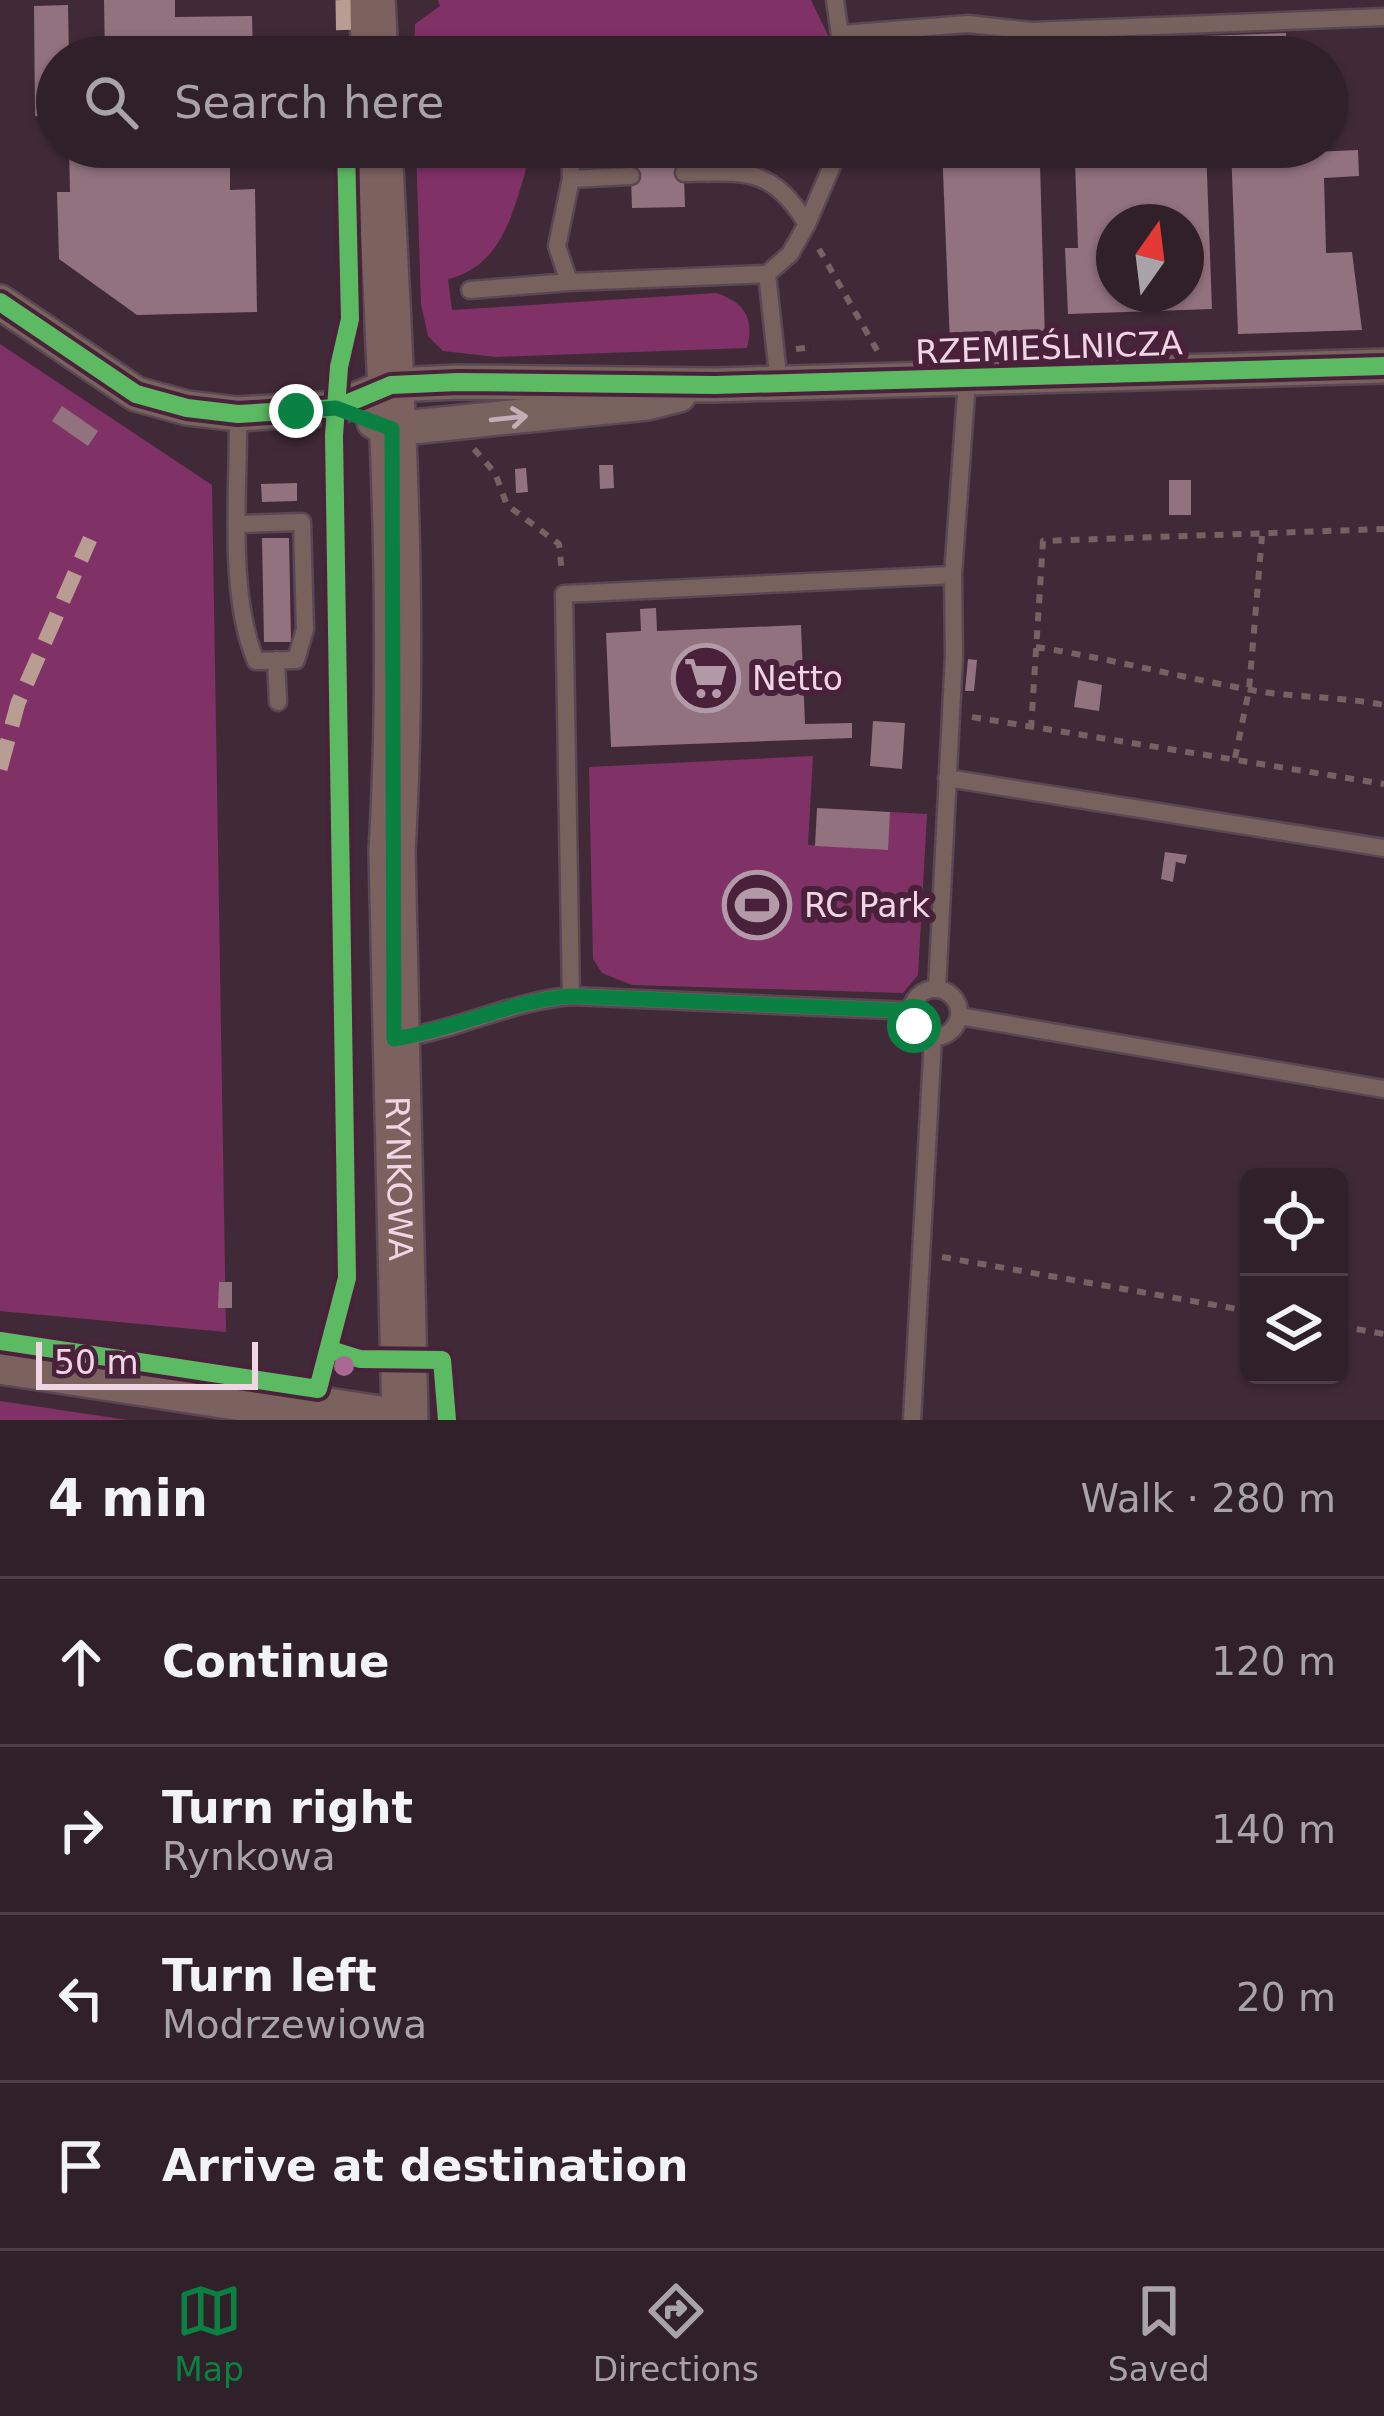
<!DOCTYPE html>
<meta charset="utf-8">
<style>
body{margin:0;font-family:"DejaVu Sans",sans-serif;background:#3c2d36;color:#f1f3f6}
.controls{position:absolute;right:36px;bottom:36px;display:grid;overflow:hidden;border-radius:18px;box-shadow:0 3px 9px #0004}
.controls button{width:108px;height:108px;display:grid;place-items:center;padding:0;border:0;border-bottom:3px solid #4b3e47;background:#30202a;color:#f1f3f6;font:60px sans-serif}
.compass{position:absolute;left:1096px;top:204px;width:108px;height:108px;border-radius:50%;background:#30202a;box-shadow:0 3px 9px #0004;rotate:14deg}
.scale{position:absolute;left:36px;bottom:30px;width:222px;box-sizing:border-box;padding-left:12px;border:6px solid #f0d6e5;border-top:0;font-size:33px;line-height:42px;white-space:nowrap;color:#f0d6e5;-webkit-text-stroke:9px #49213b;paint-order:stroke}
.stop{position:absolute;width:36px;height:36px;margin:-27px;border:9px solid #0b8043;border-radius:50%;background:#fff}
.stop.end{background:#0b8043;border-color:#fff;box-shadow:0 3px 12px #0008}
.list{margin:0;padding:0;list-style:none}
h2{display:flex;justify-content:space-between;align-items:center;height:156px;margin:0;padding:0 48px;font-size:51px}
h2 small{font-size:39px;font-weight:400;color:#a8a3a8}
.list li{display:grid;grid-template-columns:78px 1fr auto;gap:36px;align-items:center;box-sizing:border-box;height:168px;padding:0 48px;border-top:3px solid #4b3e47}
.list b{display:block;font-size:45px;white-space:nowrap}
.list p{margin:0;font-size:39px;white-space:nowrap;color:#a8a3a8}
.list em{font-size:39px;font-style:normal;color:#a8a3a8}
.icon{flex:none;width:66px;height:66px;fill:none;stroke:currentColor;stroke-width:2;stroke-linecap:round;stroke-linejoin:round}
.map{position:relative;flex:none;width:1384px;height:1420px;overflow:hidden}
.search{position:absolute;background:#30202a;box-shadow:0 3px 9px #0004;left:36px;right:36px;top:36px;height:132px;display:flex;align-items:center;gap:30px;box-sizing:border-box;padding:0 42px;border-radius:66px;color:#a8a3a8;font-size:45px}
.sheet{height:828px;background:#30202a}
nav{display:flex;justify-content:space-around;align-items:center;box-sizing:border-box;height:168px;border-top:3px solid #4b3e47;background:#30202a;font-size:33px;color:#a8a3a8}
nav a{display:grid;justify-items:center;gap:6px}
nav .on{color:#0b8043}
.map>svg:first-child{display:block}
.green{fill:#803267}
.building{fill:#91727e;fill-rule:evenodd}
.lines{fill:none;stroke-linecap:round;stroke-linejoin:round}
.lane-casing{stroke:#5a4753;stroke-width:21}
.street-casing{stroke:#5a4753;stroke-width:38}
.secondary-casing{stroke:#5a4753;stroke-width:50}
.path{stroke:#756262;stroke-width:6;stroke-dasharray:9 9;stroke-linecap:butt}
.lane{stroke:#78625d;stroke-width:16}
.street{stroke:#78625d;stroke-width:33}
.secondary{stroke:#7c625e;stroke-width:45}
.quiet{stroke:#b99d93;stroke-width:15;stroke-dasharray:30 15;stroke-linecap:butt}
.cycleway-casing{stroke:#49213b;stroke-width:26}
.cycleway{stroke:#5cba63;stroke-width:18}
.tree{fill:#a86a92}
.oneway{stroke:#c6adb5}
.route{stroke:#0b8043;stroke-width:15}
.labels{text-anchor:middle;stroke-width:12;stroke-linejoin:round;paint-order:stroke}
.street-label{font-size:33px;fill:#f0d6e5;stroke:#49213b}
.poi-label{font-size:33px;fill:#f0d6e5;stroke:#49213b;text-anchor:start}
</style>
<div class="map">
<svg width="1384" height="1420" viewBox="0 0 1384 1420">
<rect width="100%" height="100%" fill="#402a38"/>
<!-- green -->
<path class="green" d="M438,0H811L828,35L829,57H750L749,48L723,49L722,41L577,45L562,57H414L415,24L440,6Z
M416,147H533C515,200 508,265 448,279L452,310L716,293C744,302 755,318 747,348L496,357L443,351L428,336L421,304Z
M0,344L212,485L226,1332L0,1311Z
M813,756L808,845L887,850L890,812L927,814L918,975L903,993L632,985L602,973L593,959L589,767Z
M0,1401L128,1420H0Z"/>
<!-- building -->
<path class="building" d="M104,0H175V17L252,16L253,57H105Z
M68,5L69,57H57V116H35L34,6Z
M1286,33L1287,57H1118V39Z
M69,147H254V154H230V190L255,189L257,312L137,315L59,259L57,192H70Z
M630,147H683L685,207L632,208Z
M942,147H1206L1212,309L1068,314L1065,248H1078L1075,162L1040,163L1045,341L950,344ZM1114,222H1186V294H1114Z
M1231,147H1291V153L1358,150L1359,176L1324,178L1326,253L1352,252L1362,330L1238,334Z
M62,406L98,431L88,446L52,421Z
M599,465H613L614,488L600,489Z
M526,468L528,492L516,493L515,469Z
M1169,480H1191V515H1169Z
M297,483V501L262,502L261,484Z
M262,538H289L291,642H264Z
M656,608L657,631L801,625L805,724L852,723V738L611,747L606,633L641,631L640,609Z
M968,659L977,660L974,691H965Z
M1078,680L1102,685L1099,711L1074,707Z
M873,721L905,723L902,769L870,766Z
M817,808L890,812L888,850L815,846Z
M1165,852L1187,855L1185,864L1176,862L1173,882L1161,879Z
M219,1282H232V1308H218Z"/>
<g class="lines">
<!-- lane casing -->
<g class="lane-casing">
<path id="lane" d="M835,0L843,57
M842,34L968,24L1031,31L1384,17
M570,147L571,179
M707,147L708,173
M631,176L571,179L557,246L569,282L767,274L790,254L807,224C771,167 748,172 684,173
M807,224L840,147
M767,274L779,384
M470,290L569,282
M238,414C239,488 227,594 256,661L296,660L305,629L302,522L240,524
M276,660L278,702
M947,778L1384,848
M911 1013a24 24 0 1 1 48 0a24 24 0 1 1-48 0Z
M937,989L954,655L953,575
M571,996L911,1011
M959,1016L1384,1089
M401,1038C460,1029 512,1001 571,996L564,594L953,575L967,380
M912,1420L933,1038"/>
</g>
<!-- street casing -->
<g class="street-casing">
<path id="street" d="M0,302L136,394L187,408L238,414L336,408L391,385L458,382L715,385L1384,366
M374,422L393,429L647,403L679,395"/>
</g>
<!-- secondary casing -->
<g class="secondary-casing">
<g id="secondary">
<path d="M372,0L375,57"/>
<path id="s1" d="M379,147C391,381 406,617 392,851L405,1420"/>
<path d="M0,1361L386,1420"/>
</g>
</g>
<!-- path -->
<path class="path" d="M819,249L878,352
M796,349L814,347
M474,449L495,473L507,505L559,544L562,573
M1036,647C1107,658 1175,676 1246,689C1291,698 1338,696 1384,705
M972,717L1384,784
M1031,729L1043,541L1384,529
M1235,758L1249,690L1262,536
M942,1257L1249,1311
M1339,1326L1384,1334"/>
<!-- lane -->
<use href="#lane" class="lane"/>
<!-- street -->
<use href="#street" class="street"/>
<!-- secondary -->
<use href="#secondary" class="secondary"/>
<!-- quiet -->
<path class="quiet" d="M343,0L344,57
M0,769L18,703L90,539"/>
<!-- cycleway casing -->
<g class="cycleway-casing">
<path id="cycleway" d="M0,302L136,394L187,408L238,414L336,408L391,385L458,382L715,385L1384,366
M0,1341L318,1389L347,1278L334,435L339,367L350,319L346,147
M331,1350L360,1359L442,1360L447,1420"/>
</g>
<!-- cycleway -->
<use href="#cycleway" class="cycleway"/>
</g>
<!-- trees -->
<circle class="tree" cx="344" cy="1366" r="10"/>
<!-- one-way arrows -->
<defs><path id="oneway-shaft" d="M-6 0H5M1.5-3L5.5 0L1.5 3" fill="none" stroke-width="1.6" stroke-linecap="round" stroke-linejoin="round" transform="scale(3)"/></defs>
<use class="oneway" href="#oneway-shaft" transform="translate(509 418) rotate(-6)"/>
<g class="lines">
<!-- route -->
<path class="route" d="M296,411L336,408L392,429L394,1039C456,1029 510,1001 571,996L911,1011L914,1026"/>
</g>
<!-- icons -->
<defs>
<g id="supermarket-ring" transform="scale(3.45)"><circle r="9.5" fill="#49213b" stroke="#b29aa8" stroke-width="1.5"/><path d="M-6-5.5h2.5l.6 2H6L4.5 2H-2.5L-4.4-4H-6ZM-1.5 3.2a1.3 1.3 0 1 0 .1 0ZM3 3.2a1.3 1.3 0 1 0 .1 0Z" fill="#b29aa8"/></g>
<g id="stadium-ring" transform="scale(3.45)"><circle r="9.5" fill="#49213b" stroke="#b29aa8" stroke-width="1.5"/><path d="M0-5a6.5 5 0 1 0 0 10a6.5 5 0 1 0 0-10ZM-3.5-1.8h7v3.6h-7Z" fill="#b29aa8"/></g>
</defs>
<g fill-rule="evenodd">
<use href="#supermarket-ring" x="706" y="678"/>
<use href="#stadium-ring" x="757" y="905"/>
</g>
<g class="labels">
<!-- street labels -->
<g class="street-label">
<text transform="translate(1049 347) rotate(-2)" y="12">RZEMIEŚLNICZA</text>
<text dy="12" stroke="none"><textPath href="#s1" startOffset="1032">RYNKOWA</textPath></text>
</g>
<!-- poi labels -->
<g class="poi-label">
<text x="752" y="690">Netto</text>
<text x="804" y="917">RC Park</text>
</g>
</g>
</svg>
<div class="controls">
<button><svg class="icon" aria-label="locate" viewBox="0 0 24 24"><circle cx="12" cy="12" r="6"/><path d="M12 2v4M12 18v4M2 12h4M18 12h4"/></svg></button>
<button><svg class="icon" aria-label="layers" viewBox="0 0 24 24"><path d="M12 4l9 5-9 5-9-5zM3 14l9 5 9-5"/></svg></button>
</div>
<svg class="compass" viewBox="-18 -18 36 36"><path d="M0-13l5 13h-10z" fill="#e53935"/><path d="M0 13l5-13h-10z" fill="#a8a3a8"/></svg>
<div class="scale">50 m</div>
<div class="stop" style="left:914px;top:1026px"></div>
<div class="stop end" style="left:296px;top:411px"></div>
<div class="search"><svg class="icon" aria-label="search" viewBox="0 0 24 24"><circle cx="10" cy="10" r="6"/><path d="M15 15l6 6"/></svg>Search here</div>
</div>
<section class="sheet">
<h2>4 min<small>Walk · 280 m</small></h2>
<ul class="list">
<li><svg class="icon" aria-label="ahead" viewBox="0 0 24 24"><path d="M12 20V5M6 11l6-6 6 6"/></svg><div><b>Continue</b></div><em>120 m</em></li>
<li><svg class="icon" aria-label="right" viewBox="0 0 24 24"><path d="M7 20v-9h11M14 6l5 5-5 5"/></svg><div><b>Turn right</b><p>Rynkowa</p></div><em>140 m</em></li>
<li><svg class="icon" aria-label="left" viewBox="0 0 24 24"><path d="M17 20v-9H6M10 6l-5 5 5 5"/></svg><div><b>Turn left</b><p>Modrzewiowa</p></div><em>20 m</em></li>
<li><svg class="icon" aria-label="arrive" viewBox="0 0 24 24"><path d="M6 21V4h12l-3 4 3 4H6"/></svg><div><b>Arrive at destination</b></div></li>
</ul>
</section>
<nav>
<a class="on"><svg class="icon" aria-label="map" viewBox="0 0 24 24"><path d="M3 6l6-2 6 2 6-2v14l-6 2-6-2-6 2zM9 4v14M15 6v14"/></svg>Map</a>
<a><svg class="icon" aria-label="directions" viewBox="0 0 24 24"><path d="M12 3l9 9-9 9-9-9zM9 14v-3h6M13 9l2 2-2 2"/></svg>Directions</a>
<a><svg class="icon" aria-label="saved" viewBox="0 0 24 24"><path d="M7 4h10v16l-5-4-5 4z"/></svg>Saved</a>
</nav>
